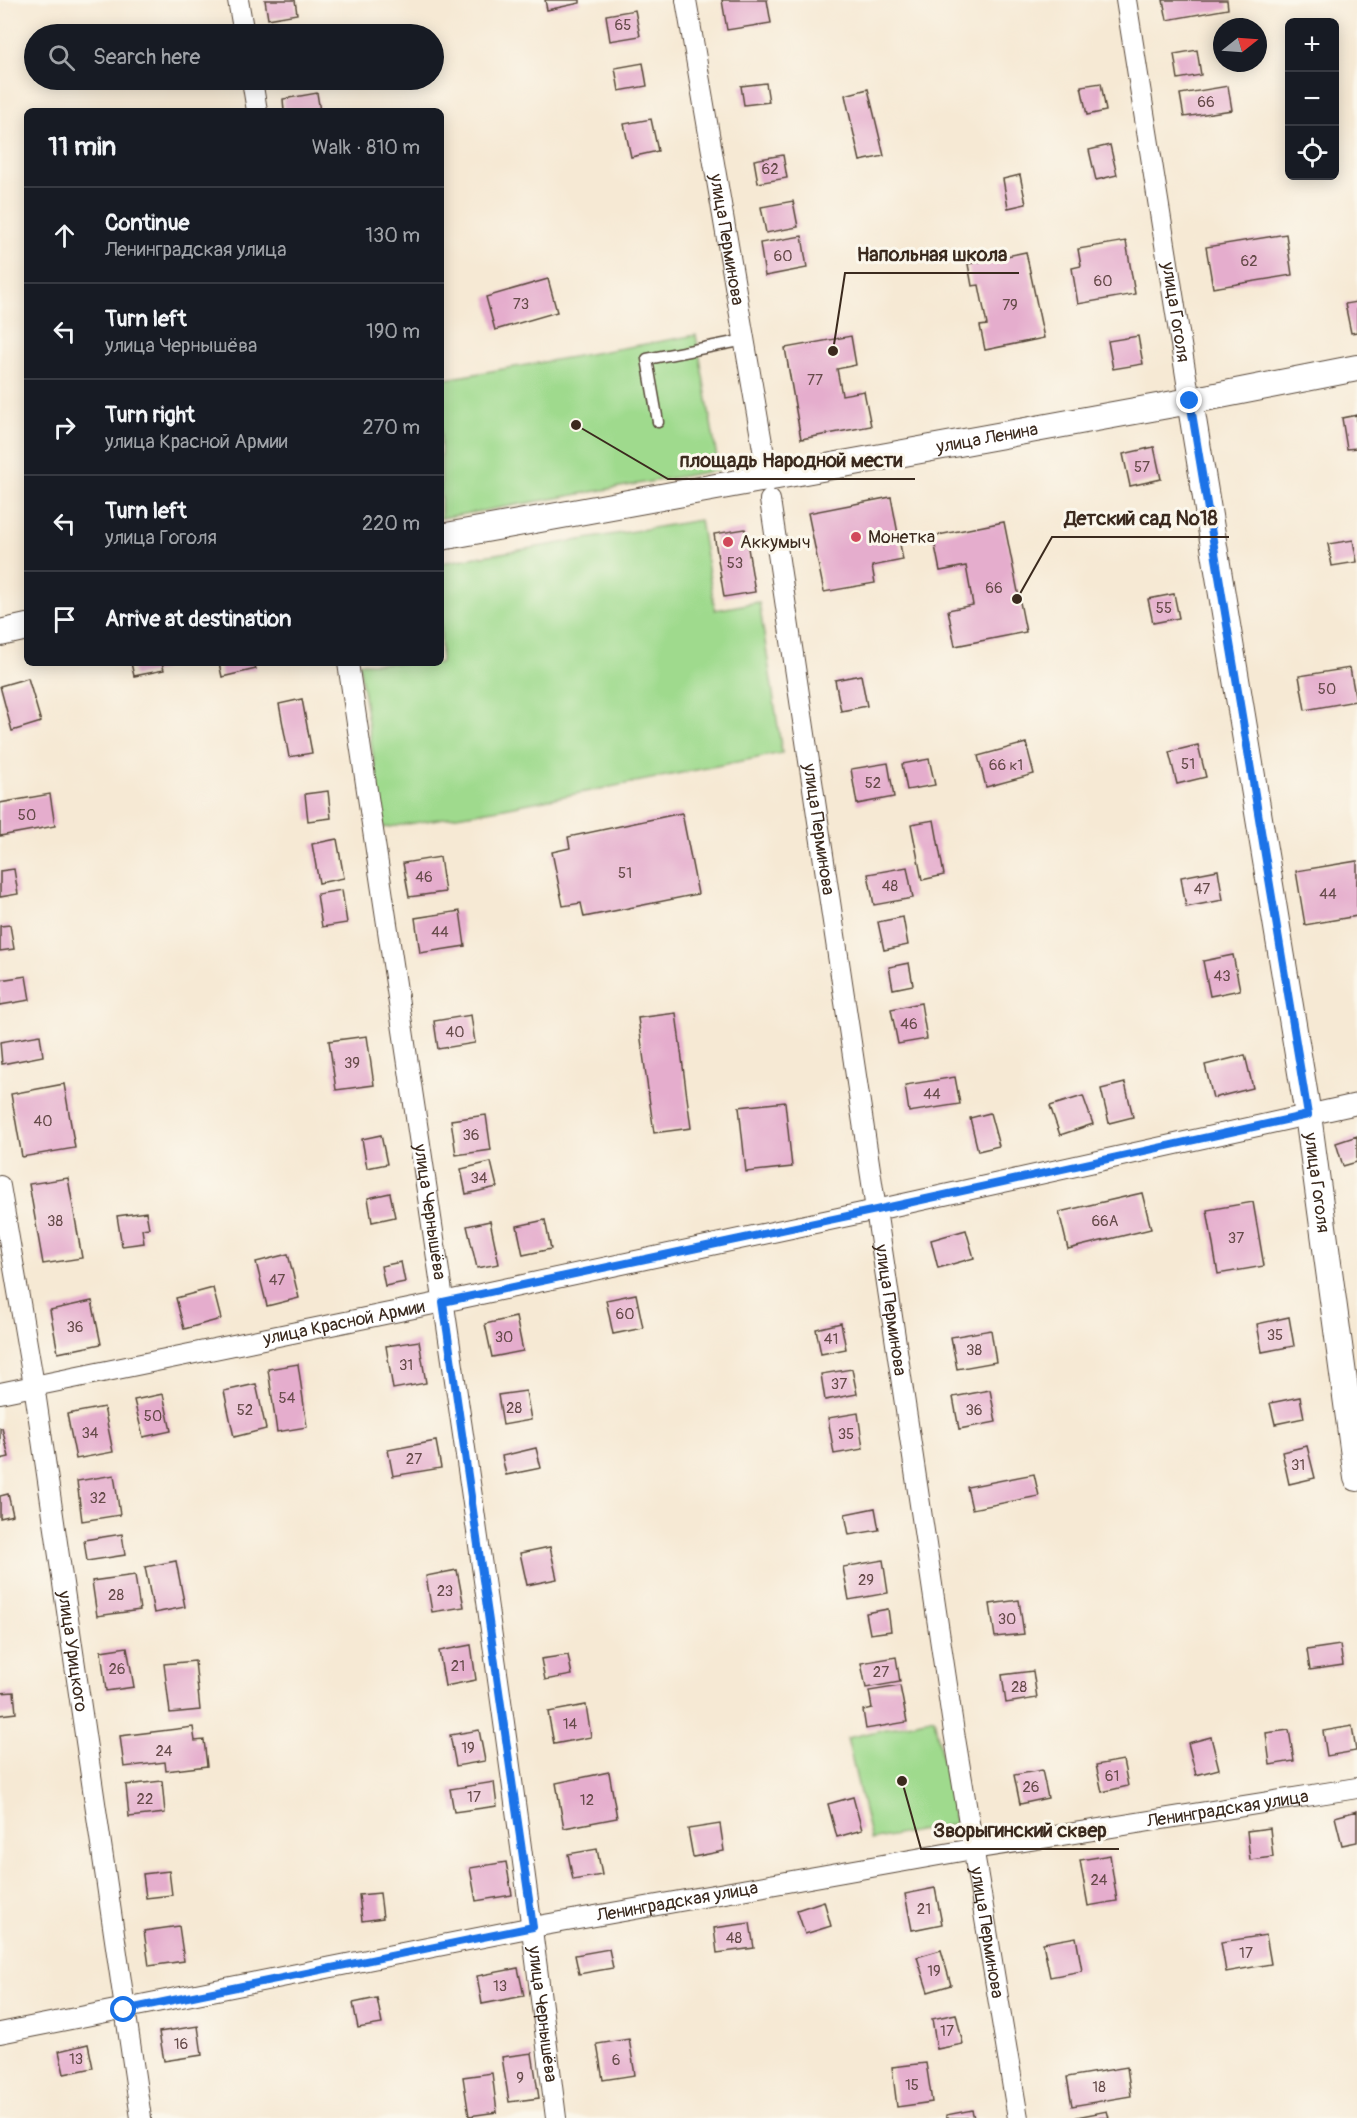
<!DOCTYPE html>
<meta charset="utf-8">
<style>
body{margin:0;font-family:Pangolin,sans-serif;background:#242831;color:#f1f3f6}
.controls{position:absolute;right:18px;top:18px;display:grid;overflow:hidden;border-radius:9px;box-shadow:0 3px 15px #0003}
.controls button{width:54px;height:54px;display:grid;place-items:center;padding:0;border:0;border-bottom:2px solid #363941;background:#171b24;color:#f1f3f6;font:30px sans-serif}
.compass{position:absolute;left:1213px;top:18px;width:54px;height:54px;border-radius:50%;background:#171b24;box-shadow:0 3px 15px #0003;rotate:73deg}
.stop{position:absolute;width:18px;height:18px;margin:-14px;border:4px solid #1a73e8;border-radius:50%;background:#fff}
.stop.end{background:#1a73e8;border-color:#fff;box-shadow:0 2px 6px #0008}
.list{margin:0;padding:0;list-style:none}
h2{display:flex;justify-content:space-between;align-items:center;height:78px;margin:0;padding:0 24px;font-size:26px}
h2 small{font-size:20px;font-weight:400;color:#9ea1a6}
.list li{display:grid;grid-template-columns:39px 1fr auto;gap:18px;align-items:center;box-sizing:border-box;height:96px;padding:0 24px;border-top:2px solid #363941}
.list b{display:block;font-size:22px;white-space:nowrap}
.list p{margin:0;font-size:20px;white-space:nowrap;color:#9ea1a6}
.list em{font-size:20px;font-style:normal;color:#9ea1a6}
.icon{flex:none;width:33px;height:33px;fill:none;stroke:currentColor;stroke-width:2;stroke-linecap:round;stroke-linejoin:round}
.map{position:relative;flex:none;width:1357px;height:2118px;overflow:hidden}
.search{position:absolute;background:#171b24;box-shadow:0 3px 15px #0003;left:24px;top:24px;width:420px;height:66px;display:flex;align-items:center;gap:15px;box-sizing:border-box;padding:0 21px;border-radius:33px;color:#9ea1a6;font-size:22px}
.panel{position:absolute;background:#171b24;box-shadow:0 3px 15px #0003;left:24px;top:108px;width:420px;height:558px;border-radius:9px}
.map>svg:first-child{display:block}
.green{fill:#9fda8d;stroke:#6d8256;stroke-width:1.5}
.building{fill:#e5adcd}
.lines{fill:none;stroke-linecap:round;stroke-linejoin:round}
.service-casing{stroke:#574739;stroke-width:13}
.minor-casing{stroke:#574739;stroke-width:22}
.tertiary-casing{stroke:#574739;stroke-width:28}
.service{stroke:#fff;stroke-width:10}
.minor{stroke:#fff;stroke-width:20}
.tertiary{stroke:#fff;stroke-width:26}
.route{stroke:#1a73e8;stroke-width:8}
.poi-dot{fill:#d1495b;stroke:#fbf7ec;stroke-width:2}
.labels{text-anchor:middle;stroke-width:6;stroke-linejoin:round;paint-order:stroke}
.number-label{font-size:15px;fill:#664b4a}
.street-label{font-size:18px;fill:#3b2a1e;stroke:#fbf7ec}
.poi-label{font-size:18px;fill:#3b2a1e;stroke:#fbf7ec;text-anchor:start}
.leader{fill:none;stroke:#3b2a1e;stroke-width:2}
.callout-dot{fill:#3b2a1e;stroke:#fbf7ec;stroke-width:2}
.callout-label{font-size:20px;text-anchor:middle;font-weight:bold;fill:#3b2a1e;stroke:#fbf7ec;stroke-width:6;stroke-linejoin:round;paint-order:stroke}
</style>
<div class="map">
<svg width="1357" height="2118" viewBox="0 0 1357 2118">
<rect width="100%" height="100%" fill="#fbf7ec"/>
<filter id="ink" filterUnits="userSpaceOnUse"><feTurbulence type="fractalNoise" baseFrequency=".0167" numOctaves="2"/><feDisplacementMap in="SourceGraphic" scale="12" xChannelSelector="R" yChannelSelector="G"/><feConvolveMatrix kernelMatrix="1 2 1 2 8 2 1 2 1" color-interpolation-filters="sRGB"/></filter>
<filter id="wash" filterUnits="userSpaceOnUse"><feTurbulence type="fractalNoise" baseFrequency=".008" numOctaves="4" result="noise"/><feDisplacementMap in="SourceGraphic" scale="24" xChannelSelector="R" yChannelSelector="G"/><feGaussianBlur stdDeviation="1.35" result="paint"/><feColorMatrix in="noise" values="0 0 0 0 0 0 0 0 0 0 0 0 0 0 0 0 0 1.4 0 .05"/><feComposite in="paint" operator="in"/></filter>
<g filter="url(#wash)">
<rect width="100%" height="100%" fill="#f6e9d4"/>
<!-- green -->
<path class="green" d="M696,335L719,470L441,518V380Z
M700,520L715,610L759,602L782,753L499,809L384,828L359,663H441V563Z
M934,1718L955,1824L871,1840L847,1738Z"/>
<g id="blocks">
<!-- building -->
<path class="building" d="M265,0H295L297,14L268,19Z
M545,0H580V3L547,10Z
M722,0H767L771,23L727,30Z
M1163,0H1227L1228,9L1167,20Z
M635,10L640,36L610,41L606,15Z
M1197,50L1201,75L1178,79L1174,54Z
M643,63L647,86L619,91L615,68Z
M766,83L769,102L744,105L741,86Z
M1101,83L1106,111L1087,115L1081,86Z
M1228,86L1232,110L1184,117L1180,94Z
M868,89L884,156L860,161L845,95Z
M317,93L320,111H284L283,99Z
M651,119L658,151L631,157L624,124Z
M1110,145L1117,175L1096,180L1089,150Z
M783,155L787,178L758,183L754,160Z
M1020,175L1026,204L1008,208L1003,179Z
M793,201L798,227L766,233L761,207Z
M1286,234L1292,275L1213,288L1206,247Z
M802,236L807,268L765,276L760,243Z
M1126,241L1135,294L1078,304L1072,268L1081,266L1078,249Z
M1026,252L1044,338L985,350L980,326L987,325L979,285L972,286L968,264Z
M548,279L557,312L495,330L486,297Z
M1357,302V332L1351,333L1345,304Z
M851,336L856,365L837,369L842,395L864,391L871,426L801,439L785,348Z
M1138,336L1143,364L1113,369L1108,341Z
M1357,415V448L1347,449L1342,418Z
M1154,447L1161,479L1130,486L1123,454Z
M891,497L903,560L872,566L875,583L824,592L808,513Z
M1004,522L1026,632L955,646L948,610L973,605L966,566L940,571L933,536Z
M745,529L755,592L724,597L714,534Z
M1353,540L1357,562L1332,566L1328,544Z
M1174,594L1179,618L1153,623L1148,599Z
M131,663H162L164,670L134,676Z
M219,663H254L256,669L222,677Z
M1350,668L1356,701L1305,710L1299,676Z
M861,675L867,706L841,711L835,680Z
M28,678L41,722L12,731L0,686Z
M302,699L312,753L289,757L279,704Z
M1026,743L1034,774L986,787L978,756Z
M1198,745L1206,777L1177,784L1169,752Z
M929,759L935,785L907,790L902,764Z
M888,763L894,797L857,804L851,769Z
M328,791L331,818L308,821L305,794Z
M50,794L55,826L0,836V803Z
M682,813L698,894L584,917L581,903L563,906L552,852L570,848L568,837Z
M934,820L944,875L922,880L911,824Z
M337,839L344,878L319,883L312,844Z
M440,857L445,892L409,897L403,863Z
M1357,861V916L1305,925L1296,871Z
M907,867L913,898L874,905L868,874Z
M14,869L18,894L0,897V871Z
M1218,870L1223,900L1186,907L1181,877Z
M342,890L347,923L322,927L317,894Z
M460,911L465,946L420,953L415,918Z
M903,917L908,945L884,950L878,922Z
M10,925L14,949L0,951V926Z
M1233,955L1240,990L1210,996L1203,961Z
M909,963L913,985L893,989L889,967Z
M26,976L30,1000L0,1005V980Z
M921,1003L927,1039L898,1044L891,1009Z
M676,1013L691,1128L654,1133L638,1018Z
M471,1015L475,1043L438,1049L434,1021Z
M40,1035L43,1056L2,1064L0,1042Z
M367,1036L374,1085L336,1090L329,1041Z
M1245,1055L1253,1088L1213,1098L1205,1065Z
M955,1077L960,1104L909,1112L905,1085Z
M1125,1083L1133,1117L1109,1123L1101,1089Z
M64,1084L75,1148L22,1157L11,1094Z
M1083,1096L1093,1124L1060,1135L1050,1106Z
M785,1102L792,1167L746,1172L739,1107Z
M990,1113L999,1146L978,1151L970,1118Z
M486,1115L491,1150L456,1155L451,1120Z
M381,1135L387,1164L367,1168L362,1139Z
M1357,1136V1162L1343,1166L1336,1143Z
M491,1162L497,1187L466,1194L461,1169Z
M68,1178L82,1258L43,1264L29,1184Z
M390,1193L395,1217L372,1222L368,1198Z
M1142,1193L1151,1229L1068,1249L1059,1212Z
M1253,1202L1264,1266L1218,1274L1207,1210Z
M146,1212L149,1228L142,1229L144,1243L122,1246L117,1216Z
M545,1220L551,1249L523,1255L517,1226Z
M490,1221L499,1264L477,1268L467,1226Z
M966,1230L974,1258L938,1268L931,1240Z
M288,1254L299,1298L267,1306L256,1262Z
M401,1262L405,1282L385,1286L381,1266Z
M213,1288L221,1319L184,1329L176,1298Z
M636,1294L643,1328L613,1334L606,1300Z
M92,1301L101,1344L58,1353L50,1310Z
M516,1317L523,1351L492,1357L485,1324Z
M1289,1317L1294,1346L1262,1352L1257,1324Z
M841,1323L846,1349L821,1354L816,1329Z
M991,1330L996,1362L957,1369L951,1337Z
M419,1341L426,1383L393,1389L386,1346Z
M298,1364L307,1427L277,1432L268,1369Z
M852,1369L857,1394L825,1400L821,1374Z
M256,1384L266,1429L234,1437L224,1391Z
M990,1390L996,1422L959,1429L953,1397Z
M526,1391L531,1420L503,1425L498,1395Z
M163,1394L171,1431L143,1437L134,1400Z
M1300,1397L1304,1418L1275,1424L1270,1403Z
M104,1407L113,1452L76,1459L67,1414Z
M858,1413L863,1449L834,1454L828,1418Z
M0,1428H2L9,1457L0,1459Z
M436,1441L441,1468L393,1476L388,1450Z
M1307,1446L1315,1478L1289,1484L1282,1452Z
M536,1448L541,1468L506,1475L502,1456Z
M1034,1474L1039,1496L972,1509L967,1487Z
M114,1475L120,1515L82,1521L77,1481Z
M8,1494L13,1515L0,1518V1496Z
M875,1508L879,1530L849,1535L845,1514Z
M122,1534L125,1555L87,1561L84,1540Z
M550,1547L557,1579L527,1585L520,1553Z
M883,1560L888,1593L849,1600L843,1567Z
M176,1561L185,1607L154,1613L145,1567Z
M457,1570L464,1607L432,1612L426,1576Z
M135,1575L140,1610L97,1616L92,1581Z
M1019,1600L1024,1634L995,1637L990,1604Z
M888,1609L891,1631L870,1634L866,1613Z
M471,1645L476,1680L445,1686L439,1651Z
M1340,1645L1343,1665L1310,1670L1307,1650Z
M127,1647L134,1687L106,1691L101,1651Z
M568,1655L572,1675L545,1680L541,1659Z
M896,1657L900,1682L866,1688L861,1663Z
M195,1661L200,1710L170,1713L164,1664Z
M1033,1671L1037,1698L1006,1703L1002,1675Z
M900,1686L907,1722L866,1729L863,1710L872,1708L869,1691Z
M14,1692L16,1713L0,1715V1693Z
M586,1705L591,1737L554,1744L548,1712Z
M1352,1726L1356,1751L1327,1756L1323,1731Z
M193,1727L195,1741L204,1740L207,1766L166,1771L165,1762L124,1767L120,1736Z
M479,1730L485,1761L456,1766L450,1735Z
M1289,1730L1294,1761L1270,1765L1266,1733Z
M1211,1737L1219,1769L1196,1775L1188,1743Z
M1123,1760L1128,1786L1102,1792L1096,1765Z
M1042,1770L1048,1798L1020,1804L1014,1775Z
M609,1772L617,1818L564,1828L556,1783Z
M162,1781L165,1813L129,1817L126,1785Z
M494,1782L497,1806L454,1812L450,1789Z
M853,1797L862,1830L837,1837L828,1804Z
M1357,1811V1842L1342,1845L1335,1817Z
M720,1824L724,1851L693,1857L688,1829Z
M1270,1828L1273,1857L1250,1860L1247,1831Z
M597,1849L602,1875L573,1880L568,1854Z
M1110,1855L1117,1901L1088,1906L1080,1860Z
M506,1862L512,1895L476,1901L470,1868Z
M169,1871L172,1895L146,1898L143,1874Z
M935,1888L942,1924L912,1930L905,1894Z
M380,1893L383,1918L362,1921L359,1895Z
M824,1901L831,1926L805,1934L797,1910Z
M750,1923L754,1948L717,1953L714,1928Z
M179,1926L184,1961L149,1966L144,1931Z
M1266,1935L1271,1964L1226,1972L1221,1942Z
M1076,1937L1082,1971L1050,1977L1043,1943Z
M609,1949L613,1968L579,1974L575,1955Z
M941,1950L951,1985L928,1992L917,1957Z
M518,1968L524,1996L482,2004L477,1976Z
M377,1998L382,2024L358,2028L353,2003Z
M956,2014L963,2044L937,2049L932,2019Z
M198,2026L202,2055L164,2061L159,2032Z
M629,2039L635,2075L603,2080L597,2044Z
M88,2044L93,2068L64,2074L59,2051Z
M532,2053L539,2098L509,2102L502,2057Z
M926,2063L932,2102L897,2107L892,2067Z
M1127,2067L1131,2096L1072,2106L1067,2077Z
M492,2073L497,2112L469,2116L463,2077Z
M972,2110L974,2118H946V2115Z
M1107,2111L1109,2118H1078L1077,2117Z"/>
</g>
</g>
<g filter="url(#ink)">
<use href="#blocks" fill-opacity="0" stroke="#574739" stroke-width="1.5"/>
<g class="lines">
<!-- service casing -->
<g class="service-casing">
<path id="service" d="M658,422L647,359L745,340"/>
</g>
<!-- minor casing -->
<g class="minor-casing">
<g id="minor">
<path d="M238,0L244,34"/>
<path id="s1" d="M686,0L768,478"/>
<path id="s2" d="M1126,0L1190,401"/>
<path d="M252,80L257,111"/>
<path id="s3" d="M770,500L954,1732L1018,2118"/>
<path id="s4" d="M348,663C420,1148 496,1632 556,2118"/>
<path id="s5" d="M0,1186L34,1385L141,2118"/>
<path id="s6" d="M0,1393L443,1302L876,1210L1357,1104"/>
<path id="s7" d="M0,2033L533,1927L973,1849L1357,1788"/>
</g>
</g>
<!-- tertiary casing -->
<g class="tertiary-casing">
<g id="tertiary">
<path id="s8" d="M1190,401L1308,1115L1357,1478"/>
<path id="s9" d="M441,537L1190,401L1357,368"/>
<path d="M0,633L27,627"/>
</g>
</g>
<!-- service -->
<use href="#service" class="service"/>
<!-- minor -->
<use href="#minor" class="minor"/>
<!-- tertiary -->
<use href="#tertiary" class="tertiary"/>
</g>
</g>
<g class="lines" filter="url(#ink)">
<!-- route -->
<path class="route" d="M124,2010L533,1927L443,1302L876,1210L1308,1115L1190,401"/>
</g>
<!-- markers -->
<g class="poi-dot">
<circle cx="856" cy="537" r="6"/>
<circle cx="728" cy="542" r="6"/>
</g>
<g class="labels">
<!-- number labels -->
<g class="number-label">
<text x="623" y="30">65</text>
<text x="1206" y="107">66</text>
<text x="770" y="174">62</text>
<text x="783" y="261">60</text>
<text x="1249" y="266">62</text>
<text x="1103" y="286">60</text>
<text x="521" y="309">73</text>
<text x="1010" y="310">79</text>
<text x="815" y="385">77</text>
<text x="1142" y="472">57</text>
<text x="735" y="568">53</text>
<text x="994" y="593">66</text>
<text x="1164" y="613">55</text>
<text x="1327" y="694">50</text>
<text x="1188" y="769">51</text>
<text x="1006" y="770">66 к1</text>
<text x="873" y="788">52</text>
<text x="27" y="820">50</text>
<text x="625" y="878">51</text>
<text x="424" y="882">46</text>
<text x="890" y="891">48</text>
<text x="1202" y="894">47</text>
<text x="1328" y="899">44</text>
<text x="440" y="937">44</text>
<text x="1222" y="981">43</text>
<text x="909" y="1029">46</text>
<text x="455" y="1037">40</text>
<text x="352" y="1068">39</text>
<text x="932" y="1099">44</text>
<text x="43" y="1126">40</text>
<text x="471" y="1140">36</text>
<text x="479" y="1183">34</text>
<text x="55" y="1226">38</text>
<text x="1105" y="1226">66А</text>
<text x="1236" y="1243">37</text>
<text x="277" y="1285">47</text>
<text x="625" y="1319">60</text>
<text x="75" y="1332">36</text>
<text x="1275" y="1340">35</text>
<text x="504" y="1342">30</text>
<text x="831" y="1344">41</text>
<text x="974" y="1355">38</text>
<text x="406" y="1370">31</text>
<text x="839" y="1389">37</text>
<text x="287" y="1403">54</text>
<text x="514" y="1413">28</text>
<text x="245" y="1415">52</text>
<text x="974" y="1415">36</text>
<text x="153" y="1421">50</text>
<text x="90" y="1438">34</text>
<text x="846" y="1439">35</text>
<text x="414" y="1464">27</text>
<text x="1298" y="1470">31</text>
<text x="98" y="1503">32</text>
<text x="866" y="1585">29</text>
<text x="445" y="1596">23</text>
<text x="116" y="1600">28</text>
<text x="1007" y="1624">30</text>
<text x="458" y="1671">21</text>
<text x="117" y="1674">26</text>
<text x="881" y="1677">27</text>
<text x="1019" y="1692">28</text>
<text x="570" y="1729">14</text>
<text x="468" y="1753">19</text>
<text x="164" y="1756">24</text>
<text x="1112" y="1781">61</text>
<text x="1031" y="1792">26</text>
<text x="474" y="1802">17</text>
<text x="145" y="1804">22</text>
<text x="587" y="1805">12</text>
<text x="1099" y="1885">24</text>
<text x="924" y="1914">21</text>
<text x="734" y="1943">48</text>
<text x="1246" y="1958">17</text>
<text x="934" y="1976">19</text>
<text x="500" y="1991">13</text>
<text x="947" y="2036">17</text>
<text x="181" y="2049">16</text>
<text x="76" y="2064">13</text>
<text x="616" y="2065">6</text>
<text x="520" y="2083">9</text>
<text x="912" y="2090">15</text>
<text x="1099" y="2092">18</text>
</g>
<!-- street labels -->
<g class="street-label">
<text dy="6" stroke="none"><textPath href="#s1" startOffset="243">улица Перминова</textPath></text>
<text dy="6" stroke="none"><textPath href="#s2" startOffset="316">улица Гоголя</textPath></text>
<text dy="6" stroke="none"><textPath href="#s9" startOffset="555">улица Ленина</textPath></text>
<text dy="6" stroke="none"><textPath href="#s3" startOffset="333">улица Перминова</textPath></text>
<text dy="6" stroke="none"><textPath href="#s8" startOffset="792">улица Гоголя</textPath></text>
<text dy="6" stroke="none"><textPath href="#s4" startOffset="555">улица Чернышёва</textPath></text>
<text dy="6" stroke="none"><textPath href="#s3" startOffset="819">улица Перминова</textPath></text>
<text dy="6" stroke="none"><textPath href="#s6" startOffset="351">улица Красной Армии</textPath></text>
<text dy="6" stroke="none"><textPath href="#s5" startOffset="471">улица Урицкого</textPath></text>
<text dy="6" stroke="none"><textPath href="#s7" startOffset="1248">Ленинградская улица</textPath></text>
<text dy="6" stroke="none"><textPath href="#s7" startOffset="690">Ленинградская улица</textPath></text>
<text dy="6" stroke="none"><textPath href="#s3" startOffset="1449">улица Перминова</textPath></text>
<text dy="6" stroke="none"><textPath href="#s4" startOffset="1365">улица Чернышёва</textPath></text>
</g>
<!-- poi labels -->
<g class="poi-label">
<text x="868" y="543">Монетка</text>
<text x="740" y="548">Аккумыч</text>
</g>
</g>
<!-- callouts -->
<path class="leader" d="M833 351L845 273H1019M576 425L668 479H915M1017 599L1052 537H1229M902 1781L921 1849H1119"/>
<g class="callout-dot">
<circle cx="833" cy="351" r="6"/>
<circle cx="576" cy="425" r="6"/>
<circle cx="1017" cy="599" r="6"/>
<circle cx="902" cy="1781" r="6"/>
</g>
<g class="callout-label">
<text x="932" y="261">Напольная школа</text>
<text x="791" y="467">площадь Народной мести</text>
<text x="1141" y="525">Детский сад №18</text>
<text x="1020" y="1837">Зворыгинский сквер</text>
</g>
</svg>
<div class="controls">
<button>+</button>
<button>−</button>
<button><svg class="icon" aria-label="locate" viewBox="0 0 24 24"><circle cx="12" cy="12" r="6"/><path d="M12 2v4M12 18v4M2 12h4M18 12h4"/></svg></button>
</div>
<svg class="compass" viewBox="-18 -18 36 36"><path d="M0-13l5 13h-10z" fill="#e53935"/><path d="M0 13l5-13h-10z" fill="#9ea1a6"/></svg>
<div class="stop" style="left:124px;top:2010px"></div>
<div class="stop end" style="left:1190px;top:401px"></div>
<div class="search"><svg class="icon" aria-label="search" viewBox="0 0 24 24"><circle cx="10" cy="10" r="6"/><path d="M15 15l6 6"/></svg>Search here</div>
<section class="panel">
<h2>11 min<small>Walk · 810 m</small></h2>
<ul class="list">
<li><svg class="icon" aria-label="ahead" viewBox="0 0 24 24"><path d="M12 20V5M6 11l6-6 6 6"/></svg><div><b>Continue</b><p>Ленинградская улица</p></div><em>130 m</em></li>
<li><svg class="icon" aria-label="left" viewBox="0 0 24 24"><path d="M17 20v-9H6M10 6l-5 5 5 5"/></svg><div><b>Turn left</b><p>улица Чернышёва</p></div><em>190 m</em></li>
<li><svg class="icon" aria-label="right" viewBox="0 0 24 24"><path d="M7 20v-9h11M14 6l5 5-5 5"/></svg><div><b>Turn right</b><p>улица Красной Армии</p></div><em>270 m</em></li>
<li><svg class="icon" aria-label="left" viewBox="0 0 24 24"><path d="M17 20v-9H6M10 6l-5 5 5 5"/></svg><div><b>Turn left</b><p>улица Гоголя</p></div><em>220 m</em></li>
<li><svg class="icon" aria-label="arrive" viewBox="0 0 24 24"><path d="M6 21V4h12l-3 4 3 4H6"/></svg><div><b>Arrive at destination</b></div></li>
</ul>
</section>
</div>
